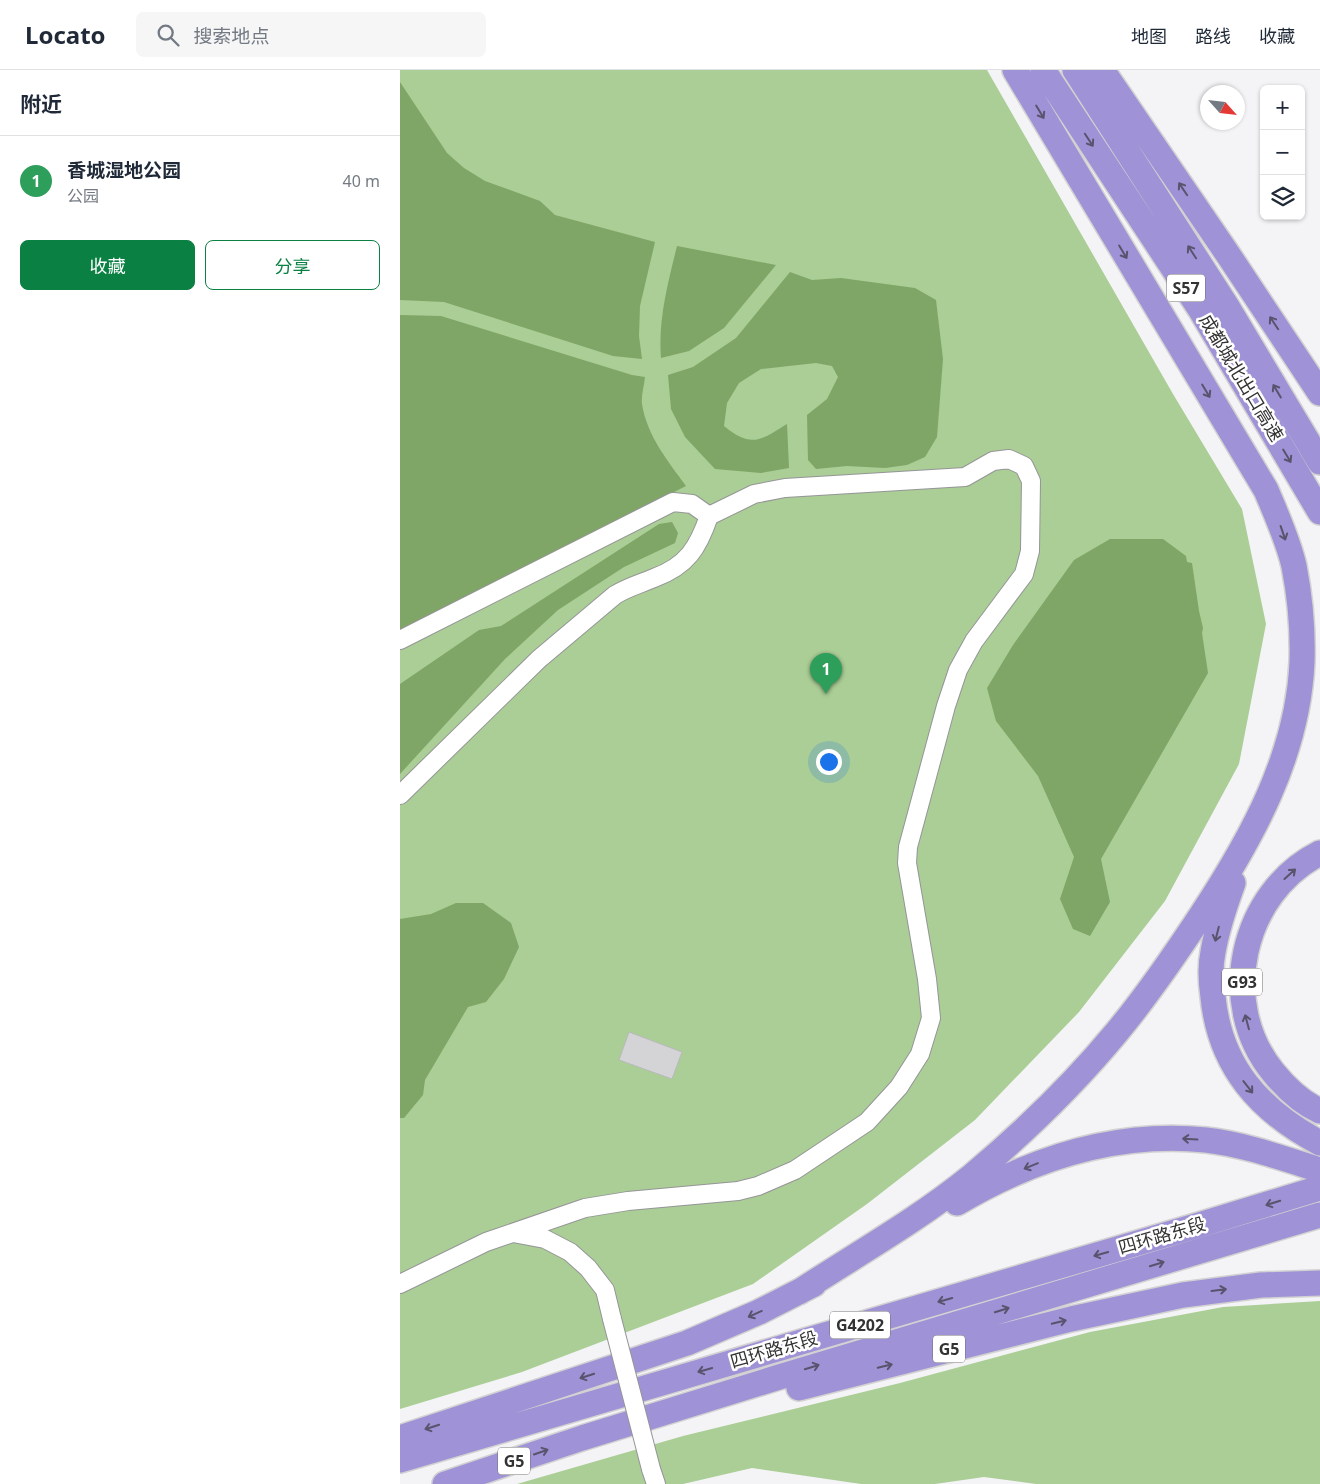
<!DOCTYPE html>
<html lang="zh">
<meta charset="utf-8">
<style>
body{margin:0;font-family:"Noto Sans","Noto Sans SC",sans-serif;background:#f6f6f7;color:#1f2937}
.controls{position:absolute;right:15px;top:15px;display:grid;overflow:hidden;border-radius:8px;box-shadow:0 1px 4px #0004}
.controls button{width:45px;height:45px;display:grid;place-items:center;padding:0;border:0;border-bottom:1px solid #e0e1e3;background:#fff;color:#1f2937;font:25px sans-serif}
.compass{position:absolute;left:800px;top:15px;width:45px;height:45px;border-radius:50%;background:#fff;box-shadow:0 1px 4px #0004;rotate:117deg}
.you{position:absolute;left:428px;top:691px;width:18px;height:18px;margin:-12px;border:4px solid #fff;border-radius:50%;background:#1a73e8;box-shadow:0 0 0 8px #1a73e833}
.badge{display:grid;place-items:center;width:32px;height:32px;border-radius:50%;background:#0b8043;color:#fff;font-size:16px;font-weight:700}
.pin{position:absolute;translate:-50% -41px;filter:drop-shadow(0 1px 2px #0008)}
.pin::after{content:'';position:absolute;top:26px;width:18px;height:15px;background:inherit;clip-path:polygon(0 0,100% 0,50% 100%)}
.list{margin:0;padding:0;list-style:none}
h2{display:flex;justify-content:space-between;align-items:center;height:65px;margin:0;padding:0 20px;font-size:21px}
h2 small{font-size:16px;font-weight:400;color:#747a83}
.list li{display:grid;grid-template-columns:32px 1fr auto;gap:15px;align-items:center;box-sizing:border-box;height:90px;padding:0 20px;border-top:1px solid #e0e1e3}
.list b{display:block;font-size:19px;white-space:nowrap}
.list p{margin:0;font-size:16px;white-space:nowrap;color:#747a83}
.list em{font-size:16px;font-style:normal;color:#747a83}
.actions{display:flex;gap:10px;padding:15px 20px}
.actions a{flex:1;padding:11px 0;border:1px solid #0b8043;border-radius:8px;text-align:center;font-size:18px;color:#0b8043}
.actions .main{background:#0b8043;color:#fff}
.icon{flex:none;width:28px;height:28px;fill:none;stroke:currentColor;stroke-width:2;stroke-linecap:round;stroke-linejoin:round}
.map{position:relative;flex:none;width:920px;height:1414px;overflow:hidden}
header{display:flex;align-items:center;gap:30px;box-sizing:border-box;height:70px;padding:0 25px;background:#fff;border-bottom:1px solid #e0e1e3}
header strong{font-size:24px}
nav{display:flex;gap:28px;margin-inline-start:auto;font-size:18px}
.search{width:350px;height:45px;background:#f6f6f7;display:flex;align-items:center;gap:12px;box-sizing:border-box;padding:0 18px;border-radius:8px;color:#747a83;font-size:19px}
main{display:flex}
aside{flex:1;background:#fff}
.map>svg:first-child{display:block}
.green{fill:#aace95}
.water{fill:#7fa567}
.building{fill:#d4d4d7;stroke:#b9b9bc}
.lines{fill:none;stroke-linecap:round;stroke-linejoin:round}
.minor-casing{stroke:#959598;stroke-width:20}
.highway-casing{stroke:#d2d2d2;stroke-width:28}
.minor{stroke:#fff;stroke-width:18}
.highway{stroke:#a092d6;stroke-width:25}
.minor-bridge-casing{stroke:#959598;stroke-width:20;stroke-linecap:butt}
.minor-bridge{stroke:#fff;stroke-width:18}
.oneway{stroke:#59546d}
.labels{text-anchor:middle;stroke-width:5;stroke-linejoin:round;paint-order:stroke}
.shield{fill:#fff;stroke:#707071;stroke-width:1}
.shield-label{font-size:16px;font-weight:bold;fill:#333334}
.street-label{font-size:18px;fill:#333334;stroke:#fff}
</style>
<header>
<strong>Locato</strong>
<div class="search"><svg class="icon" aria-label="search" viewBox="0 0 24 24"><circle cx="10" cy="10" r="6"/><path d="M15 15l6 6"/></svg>搜索地点</div>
<nav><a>地图</a><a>路线</a><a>收藏</a></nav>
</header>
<main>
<aside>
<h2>附近<small></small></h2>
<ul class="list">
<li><span class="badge" style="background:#2e9e5b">1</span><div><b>香城湿地公园</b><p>公园</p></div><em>40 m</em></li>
</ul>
<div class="actions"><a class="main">收藏</a><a>分享</a></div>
</aside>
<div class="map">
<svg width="920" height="1414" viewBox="0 0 920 1414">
<rect width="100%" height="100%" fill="#f4f4f7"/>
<!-- green -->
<path class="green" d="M0,0H587L773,324L842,439L866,554L839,694L765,831L679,942L575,1050L467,1134L353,1214L122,1302L0,1339Z
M920,1231V1414H636L584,1407L535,1414H461L352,1398L283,1414H117L283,1366L500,1313L690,1262L823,1237Z"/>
<!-- water -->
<path class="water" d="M0,12L47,83L64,98L85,111L140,131L155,145L255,172L240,236L239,266L242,289L213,286L44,232L0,230Z
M277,176L376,195L324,258L289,281L261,288C258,249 268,213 277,176Z
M390,202L412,210L441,208L515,218L536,230L543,289L537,367L525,387L507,395L485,398L447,396L416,399L408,390L407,345L427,329L438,307L432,296L416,293L361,299L339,313L327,333L324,356C351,378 360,371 387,354L389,398L361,403L315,399L285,367L271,339L268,305L293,297L336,268Z
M0,245L41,246L232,305L245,307C244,316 241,326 242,334C247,366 268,391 286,416L0,560Z
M272,452L278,463L275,473L224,497L158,540L105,589L0,704V614L79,560L101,556L259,454Z
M710,469H763L786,486L787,492L792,493L799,541L803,558L802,563L808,603L701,789L710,832L690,866L673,859L660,829L674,787L638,706L596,651L587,618L613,575L674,490Z
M56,833H83L111,853L119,877L104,909L86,932L68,937L25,1010L23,1025L4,1048H0V849L31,844Z"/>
<!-- building -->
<path class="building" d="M229,962L282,982L272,1009L219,990Z"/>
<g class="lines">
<!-- minor casing -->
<g class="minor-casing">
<path id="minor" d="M0,570L273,432L292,434L309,446L354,424L385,418L565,407L593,391L609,389L624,396L631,411L630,481L624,504L574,571L558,600L546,636L508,777L507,793L527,909L531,948L520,984L499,1017L467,1052L395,1100L358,1116L338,1121L228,1131L185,1138L86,1172L0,1214
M0,725L139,589L215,525C228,517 240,514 254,508C287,496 298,478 309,446
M113,1163L145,1169L170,1182L188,1198L205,1220L212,1249
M251,1399L256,1414"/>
</g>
<!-- highway casing -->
<g class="highway-casing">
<path id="highway" d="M643,0L800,239L920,442
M675,0L826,235L920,392
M702,0L829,186L920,323
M920,783C841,823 817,933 873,1002C886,1018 902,1033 920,1041
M833,813C825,835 817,858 813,882C810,896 811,913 813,927C820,997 860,1041 920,1073
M557,1133C633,1088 717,1061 806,1070C843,1074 885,1089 920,1100
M399,1222C457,1184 518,1150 572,1106C623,1063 673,1015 716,963C747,926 775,885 802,844C852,768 898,685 902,592C903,561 900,527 894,496C888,470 876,444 866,420L615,0
M399,1318L671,1249L783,1225L861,1215L920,1213
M0,1368L287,1273L359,1242L414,1214
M0,1390L799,1155L920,1118
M45,1414L182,1368L376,1308L920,1145"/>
</g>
<!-- minor -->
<use href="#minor" class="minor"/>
<!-- highway -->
<use href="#highway" class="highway"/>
<!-- minor-bridge casing -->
<g class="minor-bridge-casing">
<path id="minor-bridge" d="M212,1249L251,1399"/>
</g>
<!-- minor-bridge -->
<use href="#minor-bridge" class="minor-bridge"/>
</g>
<!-- one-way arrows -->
<defs><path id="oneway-shaft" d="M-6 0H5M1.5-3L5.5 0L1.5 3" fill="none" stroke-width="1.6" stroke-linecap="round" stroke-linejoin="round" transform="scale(1.25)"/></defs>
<g class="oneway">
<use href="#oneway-shaft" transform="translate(640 42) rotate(59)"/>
<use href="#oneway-shaft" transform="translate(689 70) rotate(57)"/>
<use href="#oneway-shaft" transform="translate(783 119) rotate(-124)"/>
<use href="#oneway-shaft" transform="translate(723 182) rotate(59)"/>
<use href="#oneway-shaft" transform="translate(792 182) rotate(-123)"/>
<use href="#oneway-shaft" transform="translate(874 253) rotate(-124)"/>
<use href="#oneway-shaft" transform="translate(806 321) rotate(59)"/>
<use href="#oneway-shaft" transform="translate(877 321) rotate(-121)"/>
<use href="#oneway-shaft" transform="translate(887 386) rotate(59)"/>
<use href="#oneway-shaft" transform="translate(883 463) rotate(71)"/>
<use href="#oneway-shaft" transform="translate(890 804) rotate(-42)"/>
<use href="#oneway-shaft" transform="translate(817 864) rotate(104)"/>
<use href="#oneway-shaft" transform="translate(847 952) rotate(-105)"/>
<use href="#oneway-shaft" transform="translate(848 1017) rotate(52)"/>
<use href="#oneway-shaft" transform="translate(790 1069) rotate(-177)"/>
<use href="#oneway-shaft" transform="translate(631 1096) rotate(158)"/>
<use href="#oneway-shaft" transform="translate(873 1133) rotate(163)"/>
<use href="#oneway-shaft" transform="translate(701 1184) rotate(164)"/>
<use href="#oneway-shaft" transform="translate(757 1194) rotate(-17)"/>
<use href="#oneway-shaft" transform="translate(819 1220) rotate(-7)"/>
<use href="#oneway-shaft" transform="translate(545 1230) rotate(164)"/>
<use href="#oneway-shaft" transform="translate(602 1240) rotate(-17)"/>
<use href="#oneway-shaft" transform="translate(355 1244) rotate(156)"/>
<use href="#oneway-shaft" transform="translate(659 1252) rotate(-14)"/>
<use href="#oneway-shaft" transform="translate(485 1296) rotate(-14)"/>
<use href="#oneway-shaft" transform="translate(412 1297) rotate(-17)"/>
<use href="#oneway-shaft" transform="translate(305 1300) rotate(164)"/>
<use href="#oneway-shaft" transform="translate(187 1306) rotate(162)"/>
<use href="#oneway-shaft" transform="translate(32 1357) rotate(162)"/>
<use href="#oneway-shaft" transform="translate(141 1382) rotate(-19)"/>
</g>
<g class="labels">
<!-- shield labels -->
<g class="shield">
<rect x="767" y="204.5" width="38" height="27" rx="4"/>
<rect x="822" y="898.5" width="40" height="27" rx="4"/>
<rect x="430" y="1241.5" width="60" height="27" rx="4"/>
<rect x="533" y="1265.5" width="32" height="27" rx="4"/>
<rect x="98" y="1377.5" width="32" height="27" rx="4"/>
</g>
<g class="shield-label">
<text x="786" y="224">S57</text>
<text x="842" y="918">G93</text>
<text x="460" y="1261">G4202</text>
<text x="549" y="1285">G5</text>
<text x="114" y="1397">G5</text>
</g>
<!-- street labels -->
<g class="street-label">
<text transform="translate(841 308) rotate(59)" y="6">成都城北出口高速</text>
<text transform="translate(762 1166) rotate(-16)" y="6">四环路东段</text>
<text transform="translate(374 1280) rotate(-16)" y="6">四环路东段</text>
</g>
</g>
</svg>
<div class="controls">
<button>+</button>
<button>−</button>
<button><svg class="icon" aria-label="layers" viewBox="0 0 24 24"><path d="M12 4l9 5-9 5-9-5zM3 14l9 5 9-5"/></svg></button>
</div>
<svg class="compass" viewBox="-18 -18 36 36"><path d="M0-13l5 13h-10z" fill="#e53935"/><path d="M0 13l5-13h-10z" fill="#747a83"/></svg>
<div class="you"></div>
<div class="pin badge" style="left:426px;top:624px;background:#2e9e5b">1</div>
</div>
</main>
